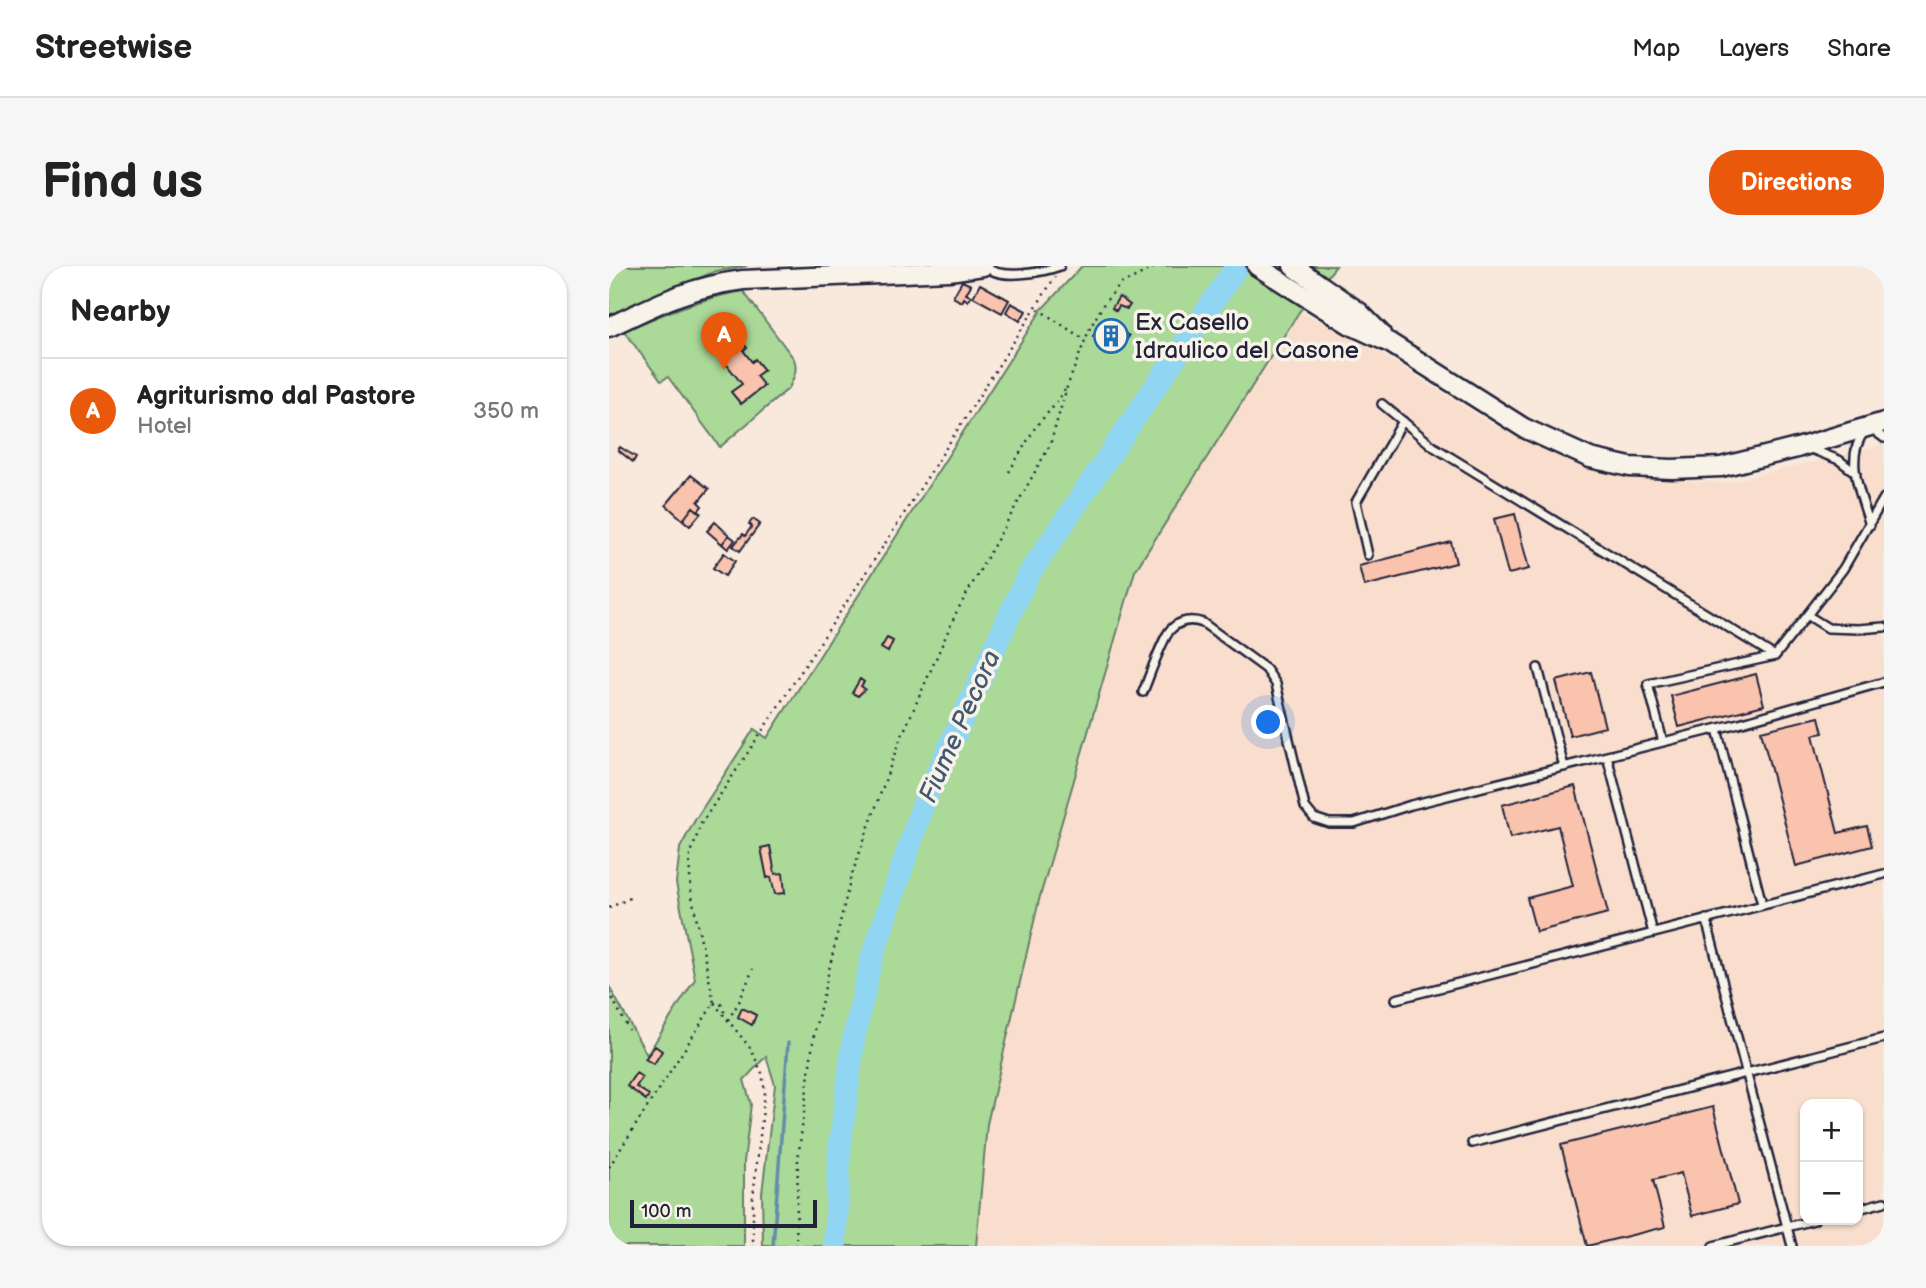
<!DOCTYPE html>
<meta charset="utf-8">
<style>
body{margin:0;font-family:"Balsamiq Sans",sans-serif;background:#f6f6f6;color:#222}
.controls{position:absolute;right:21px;bottom:21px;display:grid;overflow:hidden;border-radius:14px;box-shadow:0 2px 5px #0004}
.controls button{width:63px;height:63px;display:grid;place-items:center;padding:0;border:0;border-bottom:2px solid #e0e0e0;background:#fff;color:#222;font:35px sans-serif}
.scale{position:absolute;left:21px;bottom:18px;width:187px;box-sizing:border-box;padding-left:7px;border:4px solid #22223b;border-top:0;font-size:19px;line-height:24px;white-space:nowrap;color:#22223b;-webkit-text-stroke:5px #f7f3e8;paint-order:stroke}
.you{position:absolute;left:660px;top:457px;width:24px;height:24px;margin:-18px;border:5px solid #fff;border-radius:50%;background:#1a73e8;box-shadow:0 0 0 10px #1a73e833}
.badge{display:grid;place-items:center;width:46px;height:46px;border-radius:50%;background:#ea580c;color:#fff;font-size:23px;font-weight:700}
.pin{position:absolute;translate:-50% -58px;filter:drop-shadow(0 2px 4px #0008)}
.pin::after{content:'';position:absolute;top:37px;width:24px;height:21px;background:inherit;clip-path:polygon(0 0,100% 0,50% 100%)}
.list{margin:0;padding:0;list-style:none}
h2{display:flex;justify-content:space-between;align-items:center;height:91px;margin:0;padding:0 28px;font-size:30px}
h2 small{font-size:23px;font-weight:400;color:#767676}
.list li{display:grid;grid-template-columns:46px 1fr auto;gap:21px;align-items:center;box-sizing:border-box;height:105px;padding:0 28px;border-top:2px solid #e0e0e0}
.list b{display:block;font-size:26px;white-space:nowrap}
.list p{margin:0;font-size:23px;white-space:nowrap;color:#767676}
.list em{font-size:23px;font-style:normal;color:#767676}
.map{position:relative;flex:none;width:1275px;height:980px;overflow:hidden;border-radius:28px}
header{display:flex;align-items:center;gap:42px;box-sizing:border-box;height:98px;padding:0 35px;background:#fff;border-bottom:2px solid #e0e0e0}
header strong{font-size:33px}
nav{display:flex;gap:38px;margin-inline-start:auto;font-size:24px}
.intro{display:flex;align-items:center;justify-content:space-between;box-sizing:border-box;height:168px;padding:0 42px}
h1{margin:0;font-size:49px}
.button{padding:18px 32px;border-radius:28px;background:#ea580c;color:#fff;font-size:24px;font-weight:700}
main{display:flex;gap:42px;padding:0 42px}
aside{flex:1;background:#fff;border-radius:28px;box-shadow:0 2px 5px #0004}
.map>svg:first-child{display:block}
.built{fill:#f9dece;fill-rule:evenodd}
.green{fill:#abd998;stroke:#667e6a;stroke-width:2}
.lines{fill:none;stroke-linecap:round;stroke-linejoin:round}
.stream{stroke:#648da9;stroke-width:3.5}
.river{stroke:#90d5f2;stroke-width:23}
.building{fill:#fac3ad;stroke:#22223b;stroke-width:2}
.service-casing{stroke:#22223b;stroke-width:12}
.tertiary-casing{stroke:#22223b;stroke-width:23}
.path{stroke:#22223b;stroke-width:2.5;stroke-dasharray:2 5;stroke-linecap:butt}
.service{stroke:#f7f3e8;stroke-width:7}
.tertiary{stroke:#f7f3e8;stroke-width:18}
.labels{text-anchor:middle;stroke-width:7;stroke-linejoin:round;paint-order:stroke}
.poi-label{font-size:24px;fill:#22223b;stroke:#f7f3e8;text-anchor:start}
.water-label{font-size:26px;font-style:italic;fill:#435872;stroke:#f7f3e8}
</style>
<header>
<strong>Streetwise</strong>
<nav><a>Map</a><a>Layers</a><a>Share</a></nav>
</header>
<div class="intro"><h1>Find us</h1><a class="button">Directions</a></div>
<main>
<aside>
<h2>Nearby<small></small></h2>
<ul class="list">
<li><span class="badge">A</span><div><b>Agriturismo dal Pastore</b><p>Hotel</p></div><em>350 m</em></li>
</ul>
</aside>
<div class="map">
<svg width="1275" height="980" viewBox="0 0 1275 980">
<rect width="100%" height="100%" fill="#f8e9dc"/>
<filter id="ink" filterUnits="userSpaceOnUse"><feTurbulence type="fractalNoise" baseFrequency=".0143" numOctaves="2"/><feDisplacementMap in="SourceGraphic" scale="14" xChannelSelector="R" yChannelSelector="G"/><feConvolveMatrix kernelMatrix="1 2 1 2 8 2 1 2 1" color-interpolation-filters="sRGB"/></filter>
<g filter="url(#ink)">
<!-- built -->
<path class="built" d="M690,46L740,68L883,158L959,193L1019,212L1115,217L1275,179V980H367L378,858L430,634L526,305ZM1196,838H1249V954H1196Z"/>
<!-- green -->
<path class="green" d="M0,0H138L107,5L0,50Z
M473,0H727L690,46L526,305L430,634L378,858L367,980H154L153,927L166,819L157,790L135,814L142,838L135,896V980H0V720L38,789L86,713L67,617L71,582L86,554L145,463L158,472L433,43Z
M134,25L185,93C189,103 185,112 180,122L111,181L59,111L52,115L15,65C56,47 90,33 134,25Z"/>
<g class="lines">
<!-- stream -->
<path class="stream" d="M164,980L179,777"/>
<!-- river -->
<path class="river" d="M226,980L231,879L245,771L262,695L315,536L418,311L628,0"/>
</g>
<!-- building -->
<path class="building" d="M353,15L362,19L357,28L362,30L359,35L355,32L353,36L344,31Z
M371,18L400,34L393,47L364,31Z
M510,31L521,39L518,43L510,40L507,45L503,42Z
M402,37L417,45L411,55L397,46Z
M116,54L138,82L134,84L143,96L146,93L155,104L147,110L155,120L132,138L122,126L133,118L104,81L102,83L93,71Z
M496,54L520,70L509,87L484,70Z
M11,181L27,191L24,196L9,184Z
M82,209L100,223L89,236L93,240L89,245L84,241L74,254L57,239Z
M84,241L92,247L81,260L74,254Z
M906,248L920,303L899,308L885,253Z
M144,253L151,258L131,285L124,280L134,268L136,270L143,260L140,258Z
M106,256L120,269L113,278L98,265Z
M120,269L126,274L119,283L113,278Z
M842,276L847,297L755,320L750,300Z
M115,287L126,295L116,310L104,302Z
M278,372L284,375L279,386L272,382Z
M982,406L996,461L961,470L947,415Z
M1147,408L1155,439L1070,461L1062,430Z
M251,413L255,416L252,420L256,423L249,430L243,427Z
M1210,451L1214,467L1204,469L1229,567L1258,560L1263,580L1187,600L1152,465Z
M966,520L999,647L927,666L918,632L964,620L949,560L901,572L893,539Z
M161,580L166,608L174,607L176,627L166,628L162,611L158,612L152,582Z
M133,742L147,749L143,759L129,751Z
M46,780L53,785L45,798L36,793Z
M27,807L33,811L27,821L40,829L37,834L18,820Z
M1104,841L1129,938L1083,950L1072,907L1044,914L1056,961L978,980L952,879Z"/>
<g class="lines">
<!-- service casing -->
<g class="service-casing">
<path id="service" d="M377,0C390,15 434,6 451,0
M773,138L825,181L1166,390
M1263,163L1275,172
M1255,166C1235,192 1252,230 1261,259
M1202,183L1230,194L1247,207
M759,289L747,236L794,155
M1198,349L1219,362L1249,363L1275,361
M929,402L955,501
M534,426C540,412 553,372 562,363C571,354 583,353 594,357L657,403L667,418L696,541L705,552L720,557H745L802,539L1130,457L1275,416
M1108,463L1153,638
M1054,476L1039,418L1166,390L1234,303L1275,232
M998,490L1044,667
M1097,653L1183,980
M787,733L1275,608
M863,877L1275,772
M1249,943L1275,936
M1104,980L1205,954"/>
</g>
<!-- tertiary casing -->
<g class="tertiary-casing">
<path id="tertiary" d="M648,0L740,58L781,77L915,162L981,192L1021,201L1063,203L1112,201L1188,182L1275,156
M684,0L750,46L772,68
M0,61C48,38 80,21 134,14L340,5L374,0"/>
</g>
<!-- path -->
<path class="path" d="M429,43L476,74
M400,206L427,160L445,140L456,124
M0,642L23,631
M0,726L20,764
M105,737L142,783L153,807L156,826L144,931V980
M105,737L112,738L116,748
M119,754L130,736L144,703
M0,901L105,737L82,626L80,593L92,558L277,276L446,11
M187,980L189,893L205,768L241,614L288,481L347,347L441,179L458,121L480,64L495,37L512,18L548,0"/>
<!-- service -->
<use href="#service" class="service"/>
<!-- tertiary -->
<use href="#tertiary" class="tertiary"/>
</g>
</g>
<!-- icons -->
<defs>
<g id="building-ring" transform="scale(1.75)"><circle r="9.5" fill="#f7f3e8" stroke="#1f6fb2" stroke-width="1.5"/><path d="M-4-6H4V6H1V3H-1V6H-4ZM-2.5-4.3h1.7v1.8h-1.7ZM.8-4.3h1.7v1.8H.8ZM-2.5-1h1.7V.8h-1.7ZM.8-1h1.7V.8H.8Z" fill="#1f6fb2"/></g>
</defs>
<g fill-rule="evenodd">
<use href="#building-ring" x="502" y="70"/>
</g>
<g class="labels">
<!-- poi labels -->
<g class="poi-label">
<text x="526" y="64">Ex Casello<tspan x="526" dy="28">Idraulico del Casone</tspan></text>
</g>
<!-- water labels -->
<g class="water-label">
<text transform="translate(350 460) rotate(-66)" y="9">Fiume Pecora</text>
</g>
</g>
</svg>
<div class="controls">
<button>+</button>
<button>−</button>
</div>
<div class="scale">100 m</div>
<div class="you"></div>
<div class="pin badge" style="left:115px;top:104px">A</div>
</div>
</main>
